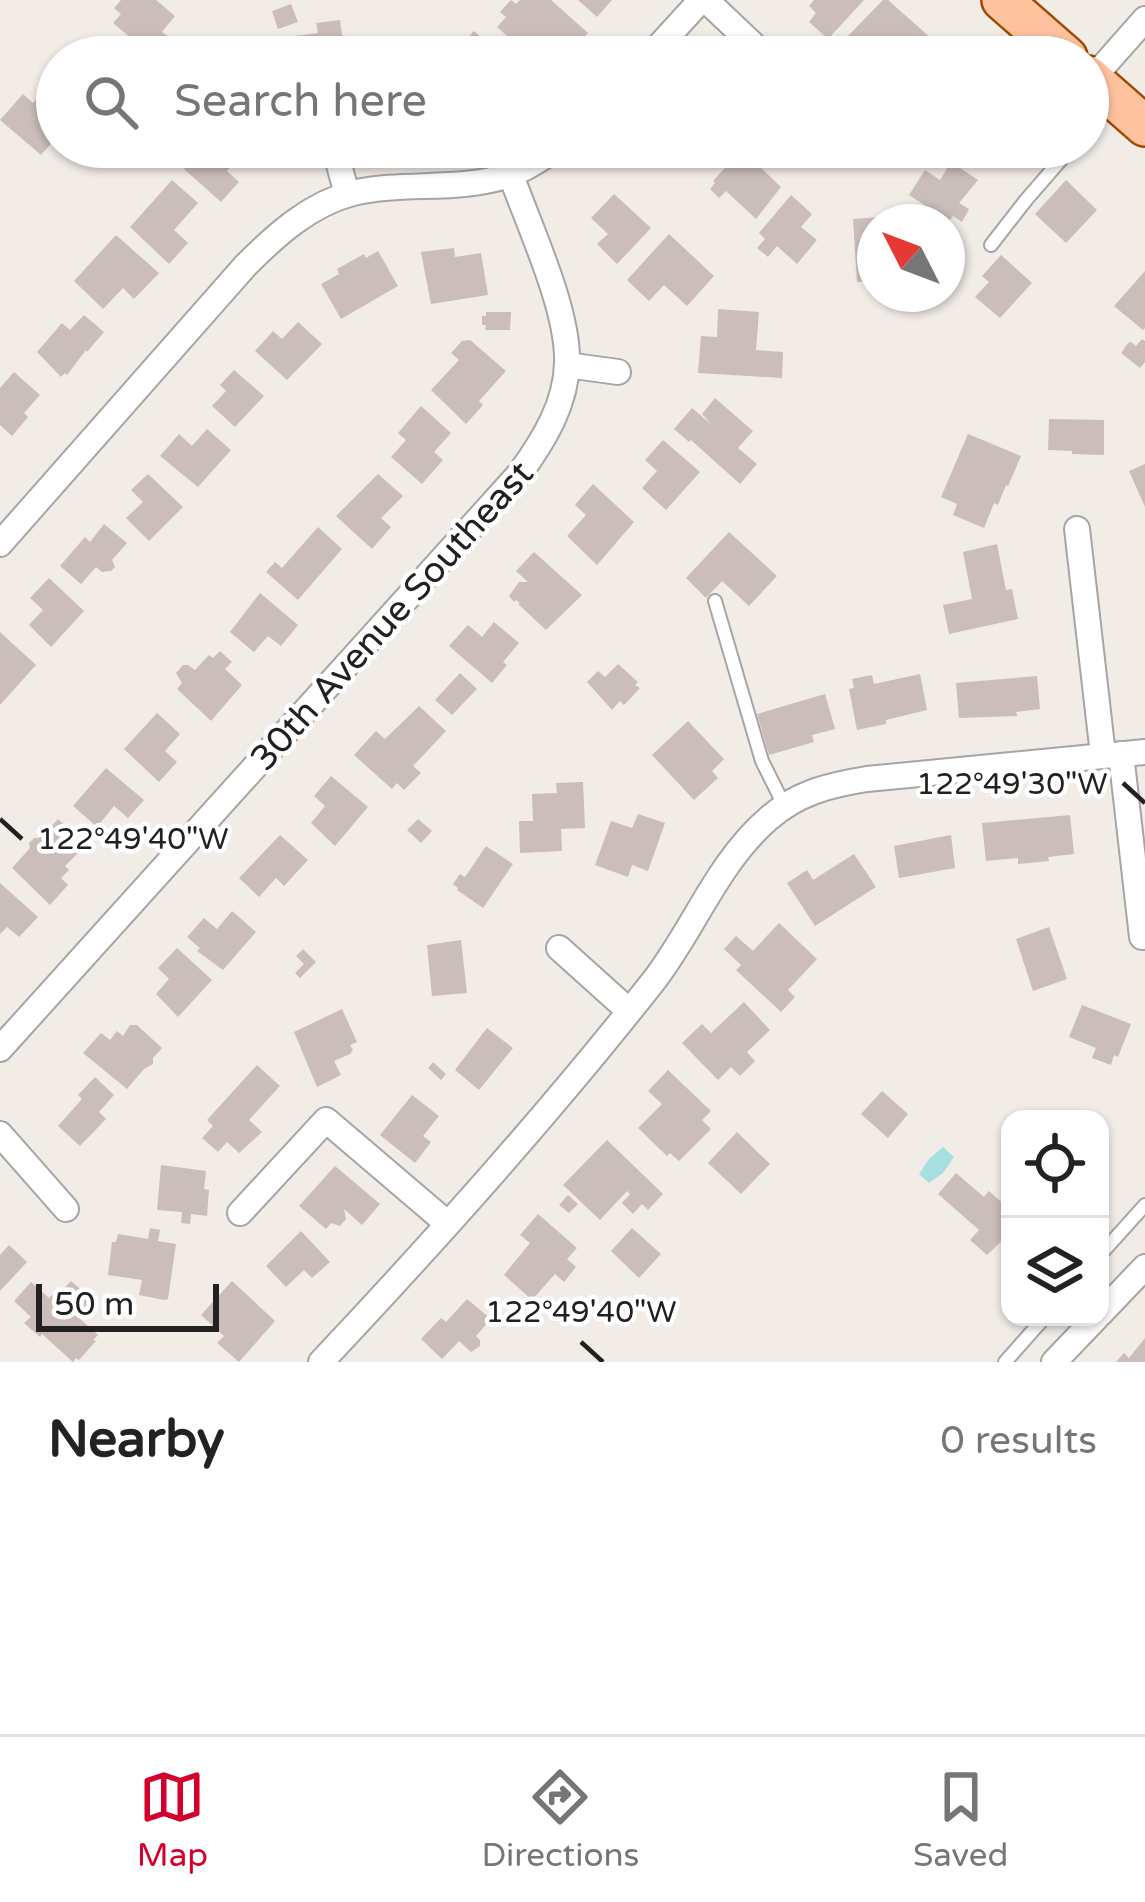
<!DOCTYPE html>
<meta charset="utf-8">
<style>
body{margin:0;font-family:"Varela Round",sans-serif;background:#f6f6f6;color:#222}
.controls{position:absolute;right:36px;bottom:36px;display:grid;overflow:hidden;border-radius:24px;box-shadow:0 3px 9px #0004}
.controls button{width:108px;height:108px;display:grid;place-items:center;padding:0;border:0;border-bottom:3px solid #e0e0e0;background:#fff;color:#222;font:60px sans-serif}
.compass{position:absolute;left:857px;top:204px;width:108px;height:108px;border-radius:50%;background:#fff;box-shadow:0 3px 9px #0004;rotate:312deg}
.scale{position:absolute;left:36px;bottom:30px;width:183px;box-sizing:border-box;padding-left:12px;border:6px solid #212121;border-top:0;font-size:33px;line-height:42px;white-space:nowrap;color:#212121;-webkit-text-stroke:9px #fff;paint-order:stroke}
.list{margin:0;padding:0;list-style:none}
h2{display:flex;justify-content:space-between;align-items:center;height:156px;margin:0;padding:0 48px;font-size:51px}
h2 small{font-size:39px;font-weight:400;color:#767676}
.icon{flex:none;width:66px;height:66px;fill:none;stroke:currentColor;stroke-width:2;stroke-linecap:round;stroke-linejoin:round}
.map{position:relative;flex:none;width:1145px;height:1362px;overflow:hidden}
.search{position:absolute;background:#fff;box-shadow:0 3px 9px #0004;left:36px;right:36px;top:36px;height:132px;display:flex;align-items:center;gap:30px;box-sizing:border-box;padding:0 42px;border-radius:66px;color:#767676;font-size:45px}
.sheet{height:372px;background:#fff}
nav{display:flex;justify-content:space-around;align-items:center;box-sizing:border-box;height:168px;border-top:3px solid #e0e0e0;background:#fff;font-size:33px;color:#767676}
nav a{display:grid;justify-items:center;gap:6px}
nav .on{color:#d2002a}
.map>svg:first-child{display:block}
.water{fill:#a6dfe1}
.building{fill:#cabdba}
.lines{fill:none;stroke-linecap:round;stroke-linejoin:round}
.service-casing{stroke:#a5a5a5;stroke-width:16}
.minor-casing{stroke:#a5a5a5;stroke-width:28}
.primary-casing{stroke:#9e4a00;stroke-width:44}
.service{stroke:#fff;stroke-width:12}
.minor{stroke:#fff;stroke-width:24}
.primary{stroke:#ffc29f;stroke-width:39}
.ticks{fill:none;stroke:#212121;stroke-width:4.5}
.labels{text-anchor:middle;stroke-width:9;stroke-linejoin:round;paint-order:stroke}
.street-label{font-size:36px;fill:#212121;stroke:#fff}
.ticks-label{font-size:30px;text-anchor:middle;fill:#212121;stroke:#fff;stroke-width:9;stroke-linejoin:round;paint-order:stroke}
</style>
<div class="map">
<svg width="1145" height="1362" viewBox="0 0 1145 1362">
<rect width="100%" height="100%" fill="#f2ece7"/>
<!-- water -->
<path class="water" d="M943,1147L954,1157L943,1173L929,1183L919,1174L929,1159Z"/>
<!-- building -->
<path class="building" d="M121,0H156L175,16L162,32L170,38L154,57L113,23L121,14L114,8Z
M511,0L516,4L520,0H551L588,33L567,55L555,44L543,57H531L497,27L506,17L500,12Z
M578,0H612L597,17Z
M814,0H864L828,39L809,22L816,13L809,6Z
M883,0H888L932,39L916,57H888L884,53L881,56L874,49L865,57L845,39Z
M291,4L298,22L278,29L272,11Z
M340,20L345,57H298L295,36L318,33L316,23Z
M474,31L502,57H450Z
M92,38L113,57H75Z
M50,84L57,90V137L41,155L0,120L23,94L33,103Z
M204,147H233L242,155L227,171L239,182L221,202L184,169Z
M744,147H759L770,157L761,168L781,187L756,219L726,191L719,198L710,189L715,183L713,181Z
M951,162L978,180L959,203L969,209L962,222L953,216L949,221L909,195L925,170L940,180Z
M172,180L198,203L174,230L188,243L169,264L130,227Z
M1066,180L1097,210L1066,243L1035,214Z
M614,194L651,228L617,264L597,244L608,234L591,218Z
M791,195L812,214L801,227L817,240L797,264L777,246L768,257L757,248L765,239L759,233Z
M879,217V222H875V281L857,282L853,219Z
M669,234L714,276L687,306L664,285L649,301L627,280Z
M116,235L159,273L134,299L123,288L103,309L74,281Z
M454,248L455,257L481,253L488,295L431,304L421,252Z
M378,251L398,286L341,319L321,284L339,274L337,269L364,254L366,258Z
M1001,255L1032,283L1000,318L975,297L989,282L982,276Z
M1145,271V328L1143,330L1114,306Z
M718,309L759,312L756,350L783,352L782,378L698,373L701,336L717,337Z
M486,312H511L510,330H485L486,325H482V316H486Z
M84,315L104,332L87,352L86,350L67,375L65,373L61,377L37,352L62,323L70,330Z
M298,322L322,344L287,380L255,351L273,331L282,339Z
M1142,339L1145,341V362L1140,368L1121,353L1128,343L1131,342L1136,346Z
M470,340L506,371L479,401L483,405L466,424L431,390L459,360L451,353L462,341Z
M234,370L264,396L235,427L212,406L226,391L220,385Z
M14,372L40,395L24,413L28,417L12,436L0,425V388Z
M715,398L753,431L738,448L757,464L740,484L691,440L689,442L674,429L692,408L712,425L702,414Z
M421,406L451,433L434,452L443,460L422,484L391,457L406,440L398,433Z
M1049,419L1104,420V455L1072,454V451L1048,450Z
M207,429L231,450L198,487L160,456L179,434L192,446Z
M968,434L1021,456L1008,486L1006,485L998,505L994,503L984,528L953,515L957,504L941,497Z
M663,440L700,472L666,510L642,488L657,471L645,460Z
M1145,464V507L1129,471Z
M148,474L183,507L149,541L126,518L143,502L131,490Z
M378,474L403,496L381,518L391,527L372,549L336,516Z
M593,484L634,522L597,565L567,536L586,515L575,505Z
M104,524L127,543L112,560L115,567L111,571L102,572L96,567L81,584L60,566L85,537L90,542Z
M318,527L342,549L298,600L266,572L275,562L282,568Z
M729,532L777,576L749,606L722,581L706,598L686,578Z
M997,544L1006,590L1012,589L1018,619L949,634L943,605L972,599L963,552Z
M534,552L582,595L546,630L518,604L520,603L516,600L514,602L509,596L519,582H528L516,571Z
M49,578L84,611L51,647L29,625L43,610L30,598Z
M260,593L298,625L281,646L268,636L254,652L230,632Z
M494,622L519,643L503,662L507,665L492,683L449,646L468,625L482,637Z
M0,632L36,665L0,705Z
M220,651L232,662L225,669L242,685L211,721L177,689L182,683L176,673L183,665H188L195,670L209,655L213,658Z
M618,664L638,682L635,685L640,688L624,705L620,701L612,710L587,682L598,671L605,677Z
M460,673L477,689L452,715L435,700Z
M920,674L927,710L886,720V724L857,730L849,689L854,688L852,679L872,675L874,684Z
M1037,676L1040,709L1016,712L1017,716L959,718L956,683Z
M825,694L835,729L812,735L814,742L769,755L757,714Z
M419,706L446,731L413,766L421,773L404,790L397,783L392,789L354,755L376,731L385,739Z
M157,713L180,734L165,751L177,762L159,782L124,749Z
M688,721L724,759L712,771L718,778L694,800L652,755Z
M106,768L144,800L128,818L114,806L97,827L73,806Z
M331,776L368,807L335,846L311,823L325,806L314,796Z
M583,782L585,828L561,829L562,851L520,853L519,821H533L532,794L557,793L556,783Z
M638,814L665,823L648,871L632,865L628,877L595,865L611,821L632,828Z
M1070,815L1074,854L1048,857L1049,861L1018,864V858L986,861L982,823Z
M58,819L69,829L63,836L52,826Z
M418,819L432,831L421,843L407,830Z
M49,827L78,853L65,866L69,870L61,878L68,885L50,905L12,868L30,848L29,843L34,838H39Z
M280,835L308,860L284,886L276,878L259,897L239,878Z
M951,835L955,868L899,878L894,846Z
M486,846L513,864L483,908L457,890L458,888L453,884L460,874L465,877Z
M854,854L876,887L815,926L787,883L807,870L813,880Z
M0,883L38,917L19,937L7,927L0,934Z
M232,911L256,932L223,970L197,951L200,948L187,937L204,918L217,929Z
M779,923L817,959L788,990L795,997L781,1012L736,970L741,965L724,949L736,936L753,951Z
M1049,927L1067,979L1033,991L1016,939Z
M461,940L467,993L432,996L427,945Z
M177,948L212,980L178,1017L156,994L169,979L158,968Z
M303,949L316,962L300,978L295,973L304,964L296,956Z
M744,1002L770,1030L747,1052L755,1061L740,1076L731,1067L718,1080L682,1043L702,1024L711,1033Z
M1082,1005L1131,1024L1118,1057L1114,1055L1111,1065L1092,1058L1096,1048L1069,1037Z
M342,1009L357,1042L350,1045L353,1050L350,1054L334,1061L341,1075L317,1087L294,1032Z
M130,1025H137L162,1048L153,1058V1064L144,1069L127,1089L83,1053L101,1033L110,1040L117,1031L123,1036Z
M487,1028L513,1048L479,1090L455,1070Z
M433,1062L446,1074L441,1080L428,1068Z
M257,1065L280,1086L249,1120L262,1132L239,1153L227,1142L218,1152L202,1138L213,1126L207,1120Z
M668,1070L711,1111L702,1120L711,1129L679,1161L670,1153L667,1156L638,1128L662,1104L648,1091Z
M95,1077L114,1095L99,1112L106,1119L80,1146L58,1126L82,1099L78,1095Z
M882,1091L908,1114L888,1138L861,1114Z
M412,1095L439,1116L423,1136L431,1142L415,1163L380,1135Z
M737,1132L770,1164L741,1194L708,1163Z
M607,1140L663,1194L648,1210L642,1204L633,1214L622,1203L630,1194L627,1191L600,1220L563,1185Z
M161,1165L206,1171L204,1189L209,1190L207,1216L191,1214L190,1224L181,1223L182,1212L157,1210Z
M335,1166L380,1204L362,1225L344,1209L346,1219L340,1226L331,1223L326,1229L299,1206Z
M956,1173L984,1197L989,1191L1010,1210V1233L987,1255L970,1240L979,1230L938,1194Z
M568,1195L578,1204L569,1213L559,1205Z
M538,1214L577,1248L567,1259L576,1267L564,1282L555,1274L532,1300L504,1275L530,1243L520,1235Z
M150,1228L160,1230L158,1241L176,1244L168,1299L164,1300L139,1295L142,1280L108,1275L112,1242H116L118,1234L148,1239Z
M632,1228L661,1254L639,1278L611,1251Z
M301,1231L330,1262L312,1278L304,1270L286,1287L266,1266Z
M9,1245L27,1262L0,1291V1255Z
M71,1281L92,1299L77,1316L98,1335L93,1340L96,1341L79,1360L76,1358L73,1362L42,1334L40,1337L24,1323L31,1317L14,1301L31,1282L49,1298L52,1295L55,1298Z
M232,1281L275,1321L239,1362L217,1343L224,1336L201,1315Z
M467,1299L491,1319L476,1336L480,1340V1346L471,1352L459,1341L442,1359L421,1339L441,1318L446,1322Z
M1145,1338V1362H1116L1124,1353L1129,1358Z"/>
<g class="lines">
<!-- service casing -->
<g class="service-casing">
<path id="service" d="M1088,129L1110,104
M991,245L1026,200L1072,147
M715,601L762,761L784,805
M1100,1255L1145,1205
M1005,1362L1045,1317"/>
</g>
<!-- minor casing -->
<g class="minor-casing">
<path id="minor" d="M706,0L766,57
M649,57L701,0
M1092,79L1145,19
M336,154L347,194
M567,365L618,372
M1077,529L1103,755
M0,544L246,265C276,235 310,204 353,193C404,181 459,192 509,175C526,169 544,157 558,147
M1121,754L1142,937
M559,948L629,1011
M0,1049L520,473C544,440 566,404 567,363C569,310 529,226 511,175
M0,1134L66,1209
M240,1213L326,1120L448,1224
M1100,1314L1145,1267
M321,1362C436,1240 548,1115 652,983C693,931 717,863 768,819C797,793 829,785 867,779L1145,752
M1054,1362L1097,1317"/>
</g>
<!-- primary casing -->
<g class="primary-casing">
<path id="primary" d="M1002,0L1067,57
M1088,76L1145,126"/>
</g>
<!-- service -->
<use href="#service" class="service"/>
<!-- minor -->
<use href="#minor" class="minor"/>
<!-- primary -->
<use href="#primary" class="primary"/>
</g>
<!-- ticks -->
<path class="ticks" d="M1123,783L1145,803M0,819L22,839M581,1342L603,1362"/>
<g class="labels">
<!-- street labels -->
<g class="street-label">
<text transform="translate(391 615) rotate(-48)" y="13">30th Avenue Southeast</text>
</g>
</g>
<g class="ticks-label">
<text x="1012" y="794">122°49'30"W</text>
<text x="133" y="849">122°49'40"W</text>
<text x="581" y="1322">122°49'40"W</text>
</g>
</svg>
<div class="controls">
<button><svg class="icon" aria-label="locate" viewBox="0 0 24 24"><circle cx="12" cy="12" r="6"/><path d="M12 2v4M12 18v4M2 12h4M18 12h4"/></svg></button>
<button><svg class="icon" aria-label="layers" viewBox="0 0 24 24"><path d="M12 4l9 5-9 5-9-5zM3 14l9 5 9-5"/></svg></button>
</div>
<svg class="compass" viewBox="-18 -18 36 36"><path d="M0-13l5 13h-10z" fill="#e53935"/><path d="M0 13l5-13h-10z" fill="#767676"/></svg>
<div class="scale">50 m</div>
<div class="search"><svg class="icon" aria-label="search" viewBox="0 0 24 24"><circle cx="10" cy="10" r="6"/><path d="M15 15l6 6"/></svg>Search here</div>
</div>
<section class="sheet">
<h2>Nearby<small>0 results</small></h2>
<ul class="list">
</ul>
</section>
<nav>
<a class="on"><svg class="icon" aria-label="map" viewBox="0 0 24 24"><path d="M3 6l6-2 6 2 6-2v14l-6 2-6-2-6 2zM9 4v14M15 6v14"/></svg>Map</a>
<a><svg class="icon" aria-label="directions" viewBox="0 0 24 24"><path d="M12 3l9 9-9 9-9-9zM9 14v-3h6M13 9l2 2-2 2"/></svg>Directions</a>
<a><svg class="icon" aria-label="saved" viewBox="0 0 24 24"><path d="M7 4h10v16l-5-4-5 4z"/></svg>Saved</a>
</nav>
